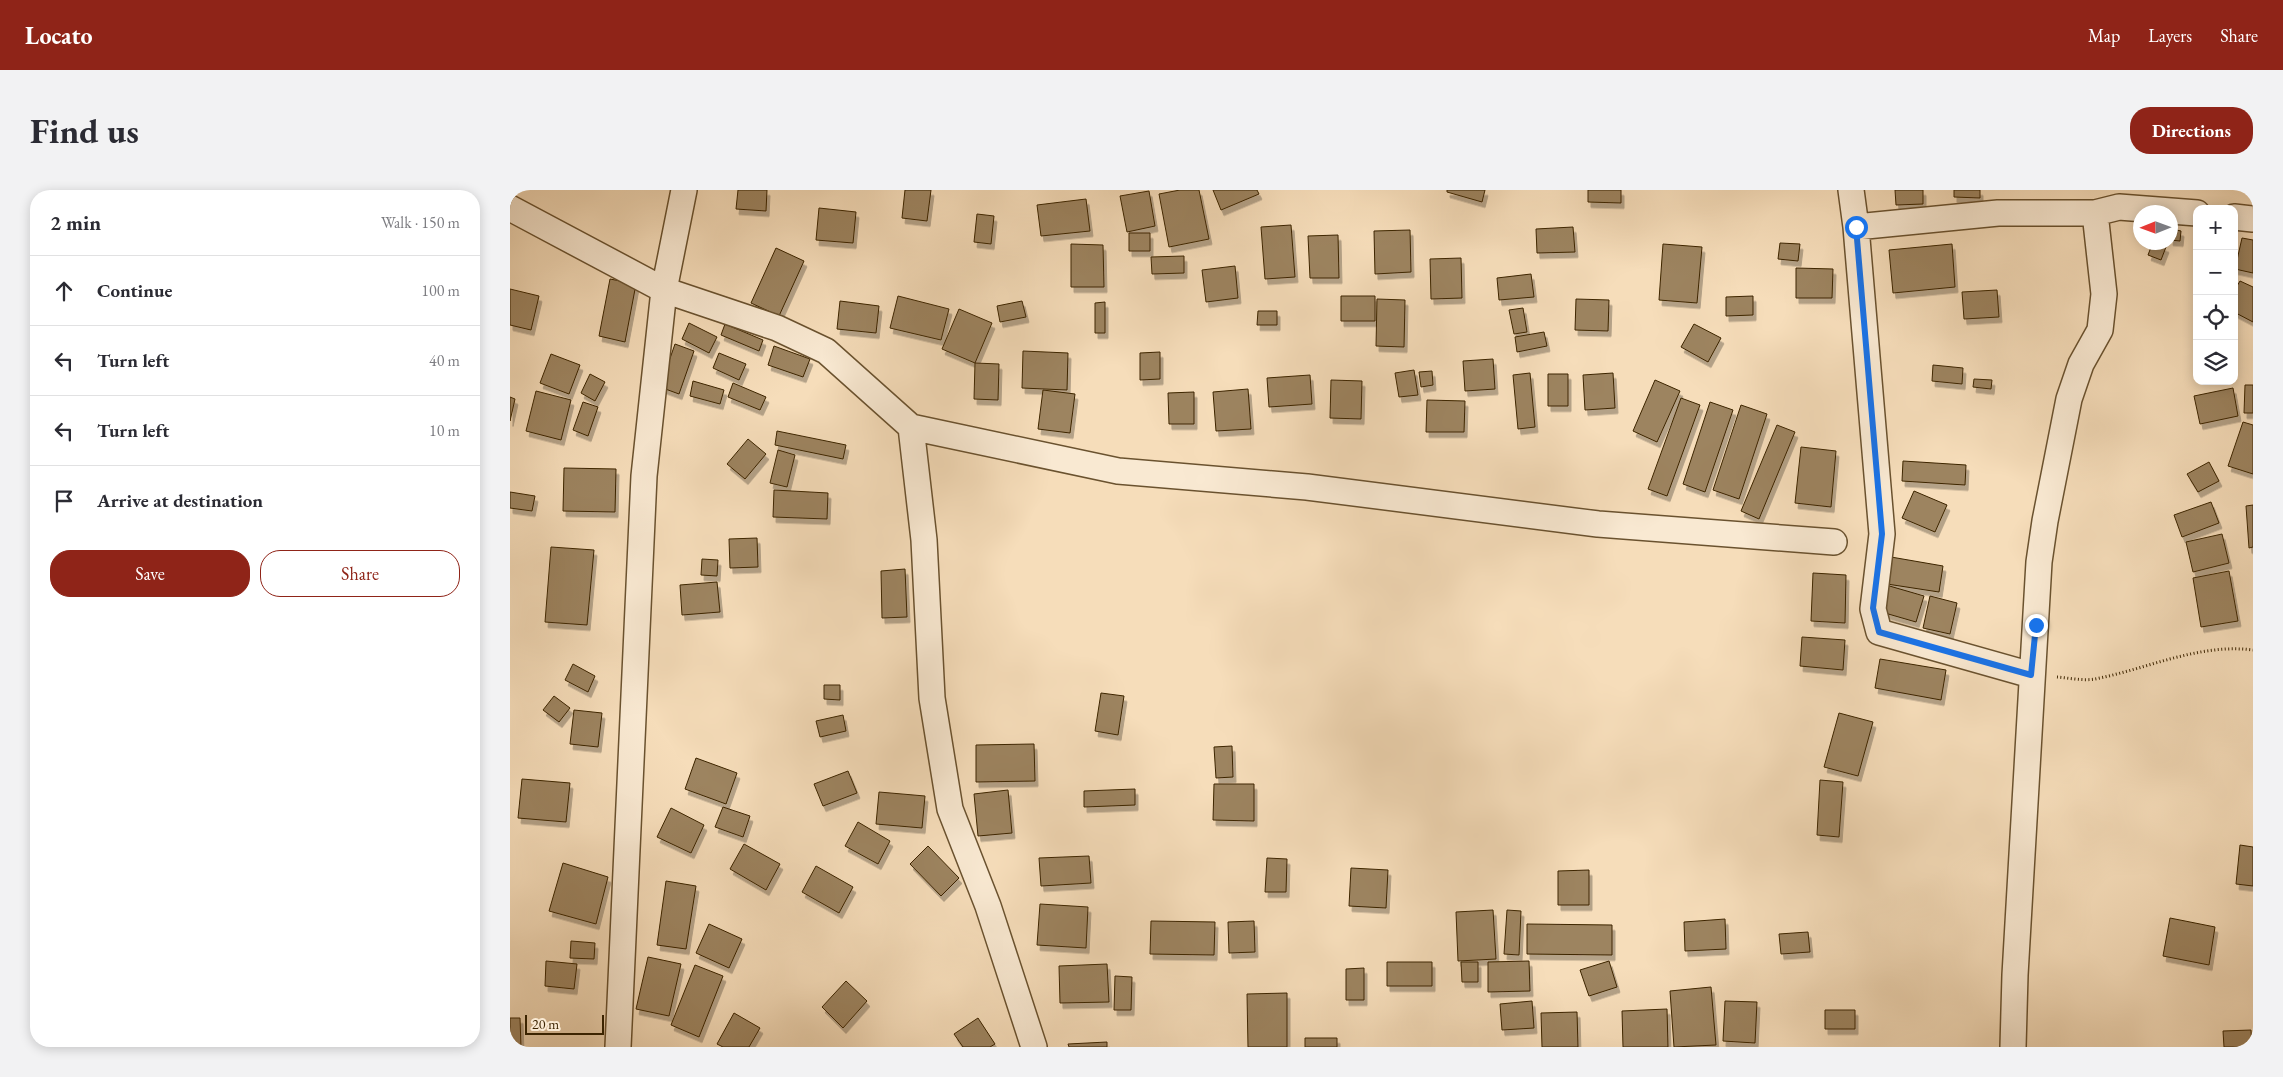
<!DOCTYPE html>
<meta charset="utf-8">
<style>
body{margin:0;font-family:"EB Garamond",serif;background:#f2f2f3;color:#2b2b33}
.controls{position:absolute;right:15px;top:15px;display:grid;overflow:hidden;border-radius:10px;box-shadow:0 2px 12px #0003}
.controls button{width:45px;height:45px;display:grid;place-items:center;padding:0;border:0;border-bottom:1px solid #e1e1e2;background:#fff;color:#2b2b33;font:25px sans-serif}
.compass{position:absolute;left:1623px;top:15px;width:45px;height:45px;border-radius:50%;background:#fff;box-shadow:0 2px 12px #0003;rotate:269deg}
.scale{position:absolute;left:15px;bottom:12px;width:79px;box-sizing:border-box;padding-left:5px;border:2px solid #3c2401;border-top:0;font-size:14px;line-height:18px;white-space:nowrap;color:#3c2401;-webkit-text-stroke:4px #f9e9d2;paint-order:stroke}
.stop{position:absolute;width:15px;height:15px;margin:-11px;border:4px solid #1a73e8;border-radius:50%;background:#fff}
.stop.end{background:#1a73e8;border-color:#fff;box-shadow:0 1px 5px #0008}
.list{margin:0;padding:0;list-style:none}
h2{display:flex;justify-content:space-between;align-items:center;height:65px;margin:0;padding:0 20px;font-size:21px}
h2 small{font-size:16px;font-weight:400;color:#7c7c81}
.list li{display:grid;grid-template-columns:32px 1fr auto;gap:15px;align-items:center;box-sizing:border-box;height:70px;padding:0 20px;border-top:1px solid #e1e1e2}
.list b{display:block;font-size:19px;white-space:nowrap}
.list em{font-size:16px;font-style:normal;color:#7c7c81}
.actions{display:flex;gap:10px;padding:15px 20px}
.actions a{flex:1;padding:11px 0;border:1px solid #8f2418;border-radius:20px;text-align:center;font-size:18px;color:#8f2418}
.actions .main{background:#8f2418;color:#fff}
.icon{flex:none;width:28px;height:28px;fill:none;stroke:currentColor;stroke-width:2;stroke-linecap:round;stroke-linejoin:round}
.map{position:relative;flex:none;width:1743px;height:857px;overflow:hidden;border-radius:20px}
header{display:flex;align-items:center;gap:30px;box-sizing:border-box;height:70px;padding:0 25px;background:#8f2418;color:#fff}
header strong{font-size:24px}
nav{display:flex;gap:28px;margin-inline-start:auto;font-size:18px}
.intro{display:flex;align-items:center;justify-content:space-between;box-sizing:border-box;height:120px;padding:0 30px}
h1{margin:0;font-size:35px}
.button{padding:12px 22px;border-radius:20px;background:#8f2418;color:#fff;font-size:18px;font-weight:700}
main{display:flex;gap:30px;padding:0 30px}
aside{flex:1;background:#fff;border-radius:20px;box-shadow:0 2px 12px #0003}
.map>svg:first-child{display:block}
.building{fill:#9d8461;stroke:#3c2401;filter:url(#shadow)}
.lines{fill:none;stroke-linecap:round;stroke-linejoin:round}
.street-casing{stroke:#6a522f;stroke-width:28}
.path{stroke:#3c2401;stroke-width:3;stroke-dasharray:1 2.5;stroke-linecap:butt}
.street{stroke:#f9e9d2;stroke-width:25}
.route{stroke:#1a73e8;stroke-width:6}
</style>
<header>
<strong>Locato</strong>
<nav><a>Map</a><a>Layers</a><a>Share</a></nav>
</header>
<div class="intro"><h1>Find us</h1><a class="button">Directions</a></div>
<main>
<aside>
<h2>2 min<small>Walk · 150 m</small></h2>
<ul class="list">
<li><svg class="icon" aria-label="ahead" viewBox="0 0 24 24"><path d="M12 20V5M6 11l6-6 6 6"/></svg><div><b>Continue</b></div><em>100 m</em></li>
<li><svg class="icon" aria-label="left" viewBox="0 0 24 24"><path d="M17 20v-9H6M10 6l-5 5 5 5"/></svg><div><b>Turn left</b></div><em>40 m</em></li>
<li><svg class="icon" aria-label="left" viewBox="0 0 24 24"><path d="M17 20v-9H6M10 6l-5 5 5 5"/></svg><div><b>Turn left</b></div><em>10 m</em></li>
<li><svg class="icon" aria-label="arrive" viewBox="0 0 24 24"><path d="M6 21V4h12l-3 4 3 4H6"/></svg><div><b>Arrive at destination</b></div></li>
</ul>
<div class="actions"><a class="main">Save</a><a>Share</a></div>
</aside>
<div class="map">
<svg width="1743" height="857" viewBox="0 0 1743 857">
<defs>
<filter id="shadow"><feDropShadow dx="3" dy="5.5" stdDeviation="0" flood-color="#0004"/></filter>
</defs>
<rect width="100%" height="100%" fill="#f6ddba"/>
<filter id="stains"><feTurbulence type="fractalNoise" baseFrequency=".004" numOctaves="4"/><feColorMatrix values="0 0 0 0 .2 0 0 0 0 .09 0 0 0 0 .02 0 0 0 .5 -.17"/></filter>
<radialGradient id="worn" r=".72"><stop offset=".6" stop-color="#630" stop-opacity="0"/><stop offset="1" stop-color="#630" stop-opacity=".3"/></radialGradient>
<!-- building -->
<path class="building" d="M228,0H257L256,21L226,19Z
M395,0H421L417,31L392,28Z
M670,0H689L699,49L659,57L649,4Z
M703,0H747L749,4L711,20Z
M937,0H975L972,12L937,2Z
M1078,0H1111V13L1078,12Z
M1385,0H1413V14L1386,15Z
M1444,0H1470V8L1444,7Z
M639,1L645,36L617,42L610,6Z
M576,9L580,41L531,46L527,15Z
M309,18L346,22L343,53L306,50Z
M467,24L484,26L481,54L464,52Z
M781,35L785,87L755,89L751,37Z
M1063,37L1065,62L1027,63L1026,39Z
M1662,39L1671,41L1670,51L1660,50Z
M900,40L901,82L865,84L864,41Z
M619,43H640V61H619Z
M828,45L829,88H800L798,46Z
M1732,48L1743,50V83L1725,79Z
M1643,52L1656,57L1651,70L1638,65Z
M1270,53L1290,54L1288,71L1268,69Z
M561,54L593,55L594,97H561Z
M1153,54L1192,57L1187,113L1149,110Z
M1442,54L1445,97L1383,103L1379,60Z
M266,58L294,71L269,126L241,113Z
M674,66V83L642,84L641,67Z
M951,68L952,108L921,109L920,69Z
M725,76L728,108L696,112L692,80Z
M1286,78L1323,79L1322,108H1286Z
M1021,84L1024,107L989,110L987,88Z
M100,89L126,94L115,152L89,146Z
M1730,91L1743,97V132L1724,122V101Z
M0,99L29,106L21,140L0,135Z
M1487,100L1489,127L1454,129L1452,102Z
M388,106L439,119L431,150L380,138Z
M831,106H865V131H831Z
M1243,106V125L1216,126V107Z
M867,109L895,110L894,157L866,156Z
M1066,109L1099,110L1098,141L1065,140Z
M330,111L369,116L366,143L327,139Z
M512,111L516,127L490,132L487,116Z
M595,112V143H585V113Z
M1013,118L1017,142L1004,144L999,120Z
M449,119L482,133L465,173L432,159Z
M748,121H767V135H747Z
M179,133L207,147L199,163L172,149Z
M215,134L253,150L249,161L211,145Z
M1184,134L1211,148L1198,172L1171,157Z
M1034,142L1037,156L1007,162L1005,147Z
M165,154L184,161L169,204L150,197Z
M264,156L300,169L293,187L258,175Z
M513,161L558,163L557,200L512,198Z
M650,162V189L630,190V163Z
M209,163L236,174L229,190L203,178Z
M41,164L70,175L59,204L30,193Z
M983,169L985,199L955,201L953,171Z
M465,173L489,174L488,210L464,209Z
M1423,175L1453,178L1452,194L1422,191Z
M904,180L908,205L889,207L885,183Z
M922,181L923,195L911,197L909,182Z
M1020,183L1025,237L1008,239L1003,185Z
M1103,183L1105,218L1075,220L1073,185Z
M80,184L95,192L85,211L71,203Z
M1038,184H1058V216H1038Z
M800,185L802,214L759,217L757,188Z
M1464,189L1482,190L1481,199L1463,197Z
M821,190L852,191L851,229L820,228Z
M1145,190L1170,201L1147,252L1123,241Z
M183,191L214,200L210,214L180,206Z
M223,193L256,207L250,220L218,207Z
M1735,195H1743V223H1734Z
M1723,198L1728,226L1690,234L1684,206Z
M738,199L741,239L706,241L703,202Z
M533,200L565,204L560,243L528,239Z
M26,201L61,210L51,250L16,241Z
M684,202V234H659L658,203Z
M0,207L5,209L0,231Z
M1171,208L1190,215L1157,306L1138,299Z
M917,210L955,211L954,242H916Z
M73,212L88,217L78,246L63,240Z
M1200,212L1223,220L1195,302L1173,294Z
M1231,215L1257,224L1229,309L1203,300Z
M1733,232L1743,235V284L1718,276Z
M1267,235L1285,242L1249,329L1231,321Z
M267,241L336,255L333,269L265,255Z
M238,249L256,264L235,289L217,274Z
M1291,257L1326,261L1321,317L1285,313Z
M268,260L285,265L277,297L260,293Z
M1393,271L1456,275L1455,295L1392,291Z
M1699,272L1709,291L1688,302L1677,284Z
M54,278L106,279L105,322L53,321Z
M264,300L318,303L317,329L263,327Z
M1404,301L1437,315L1425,342L1392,328Z
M0,302L25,306L22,321L0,318Z
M1701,312L1709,333L1672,347L1664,325Z
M1743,315V357L1739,358L1736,316Z
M1712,344L1719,373L1683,382L1676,352Z
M247,348L248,377L220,378L219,349Z
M41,357L84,360L77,435L35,432Z
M1381,367L1433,376L1429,402L1377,394Z
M192,369L208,370L207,386L191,385Z
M395,379L397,427L372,428L371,381Z
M1719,381L1728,431L1691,437L1683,388Z
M1303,383L1336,385L1335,433L1301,431Z
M207,392L210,422L172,425L170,395Z
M1376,395L1414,406L1406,432L1368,421Z
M1420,406L1447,413L1440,444L1413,438Z
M1292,447L1335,450L1333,480L1290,476Z
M1370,469L1436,480L1431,510L1365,498Z
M63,474L85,486L78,502L55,490Z
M314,495H330V510L314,509Z
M591,503L614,506L608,545L585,541Z
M44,506L60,518L49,532L33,520Z
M64,520L92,523L88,557L60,554Z
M1329,523L1363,532L1348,586L1314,577Z
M333,525L336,541L310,547L306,531Z
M524,554L525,591L466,592V555Z
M722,556L723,587L706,588L704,557Z
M186,568L227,583L216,614L175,599Z
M338,581L347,603L313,616L304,594Z
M12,589L60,593L56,632L8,628Z
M1310,590L1333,592L1329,647L1307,645Z
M704,594H744V631L703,630Z
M625,599V615L574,617V601Z
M498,600L502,643L468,646L464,604Z
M369,602L415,606L412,638L366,634Z
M213,617L240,626L233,647L205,637Z
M161,618L194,635L181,663L147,647Z
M348,632L380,651L368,674L335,656Z
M234,654L270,674L256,700L220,679Z
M1730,655L1743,657V696L1726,694Z
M418,656L449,688L431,706L400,674Z
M579,666L581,693L531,696L529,668Z
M757,668L777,669L776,702H755Z
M53,673L98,687L86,734L39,721Z
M306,676L343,697L329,723L292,702Z
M841,678L878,680L876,718L839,716Z
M1079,680V715H1048V681Z
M156,691L186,696L176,759L147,755Z
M530,714L578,717L576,758L527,755Z
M983,720L986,769L948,771L946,722Z
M997,720L1011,721L1009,765L994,764Z
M1660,728L1705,737L1699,775L1653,766Z
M1215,729L1216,759L1175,761L1174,732Z
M641,731L705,732L704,765L640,764Z
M744,731L745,762L719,763L718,732Z
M199,734L232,749L219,778L186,763Z
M1017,734L1102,735V765L1017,764Z
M1298,742L1300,762L1271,764L1269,744Z
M61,751L85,753L84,769L60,768Z
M138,767L171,774L159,826L126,819Z
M36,771L67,774L64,799L35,796Z
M1019,771L1020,801L978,802V772Z
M1099,771L1107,797L1079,806L1070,780Z
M877,772H922V796H877Z
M951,772H968V792H952Z
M597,774L599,812L550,813L549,776Z
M185,775L213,786L189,847L161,835Z
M854,778V810H836V779Z
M605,786L622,787L621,820H604Z
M336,791L357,811L333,838L312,817Z
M1201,797L1206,855L1164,857L1160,801Z
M777,803V857H738L737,804Z
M1022,811L1024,838L992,840L990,814Z
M1215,811L1247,812L1245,853L1213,851Z
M1157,819L1158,857H1113L1112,821Z
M1315,820H1345V839H1315Z
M1067,822L1068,857H1032L1031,823Z
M224,823L250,838L239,857H213L207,854Z
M0,828H10L11,857H0Z
M468,828L485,854L480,857H453L444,844Z
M1741,840L1742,857H1714L1713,841Z
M795,848H827V857H795Z
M597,852V857H559L558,854Z"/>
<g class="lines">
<!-- street casing -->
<g class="street-casing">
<path id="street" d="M1341,0L1346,37L1372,344L1363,419L1369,442L1521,485
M0,18L154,100L267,138L316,161L401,237L608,281L797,297L1088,334L1324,352
M1724,27L1743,29
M1346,37L1488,23H1585L1609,17L1687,23
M401,237L414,350L422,508L440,619L478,716L524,857
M108,857L134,286L154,100L174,0
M1503,857L1505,785L1529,372L1535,331L1559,209L1571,174L1590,140L1594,104L1585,23"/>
</g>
<!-- path -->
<path class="path" d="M1547,487C1559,488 1573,491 1585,489C1637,479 1689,453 1743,460"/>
<!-- street -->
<use href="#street" class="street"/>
</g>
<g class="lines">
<!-- route -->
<path class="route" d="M1346,37L1372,344L1363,418L1369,442L1521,485L1526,435"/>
</g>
<rect width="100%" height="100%" filter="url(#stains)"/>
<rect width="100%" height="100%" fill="url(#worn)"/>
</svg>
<div class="controls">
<button>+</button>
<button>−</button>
<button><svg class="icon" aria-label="locate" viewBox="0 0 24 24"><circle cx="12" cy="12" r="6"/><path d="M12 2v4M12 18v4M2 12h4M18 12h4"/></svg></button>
<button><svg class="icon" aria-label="layers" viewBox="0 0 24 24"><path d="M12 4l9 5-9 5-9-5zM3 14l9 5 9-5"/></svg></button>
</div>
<svg class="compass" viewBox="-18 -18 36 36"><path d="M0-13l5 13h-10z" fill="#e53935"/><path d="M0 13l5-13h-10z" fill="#7c7c81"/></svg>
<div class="scale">20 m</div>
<div class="stop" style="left:1346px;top:37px"></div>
<div class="stop end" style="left:1526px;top:435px"></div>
</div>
</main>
